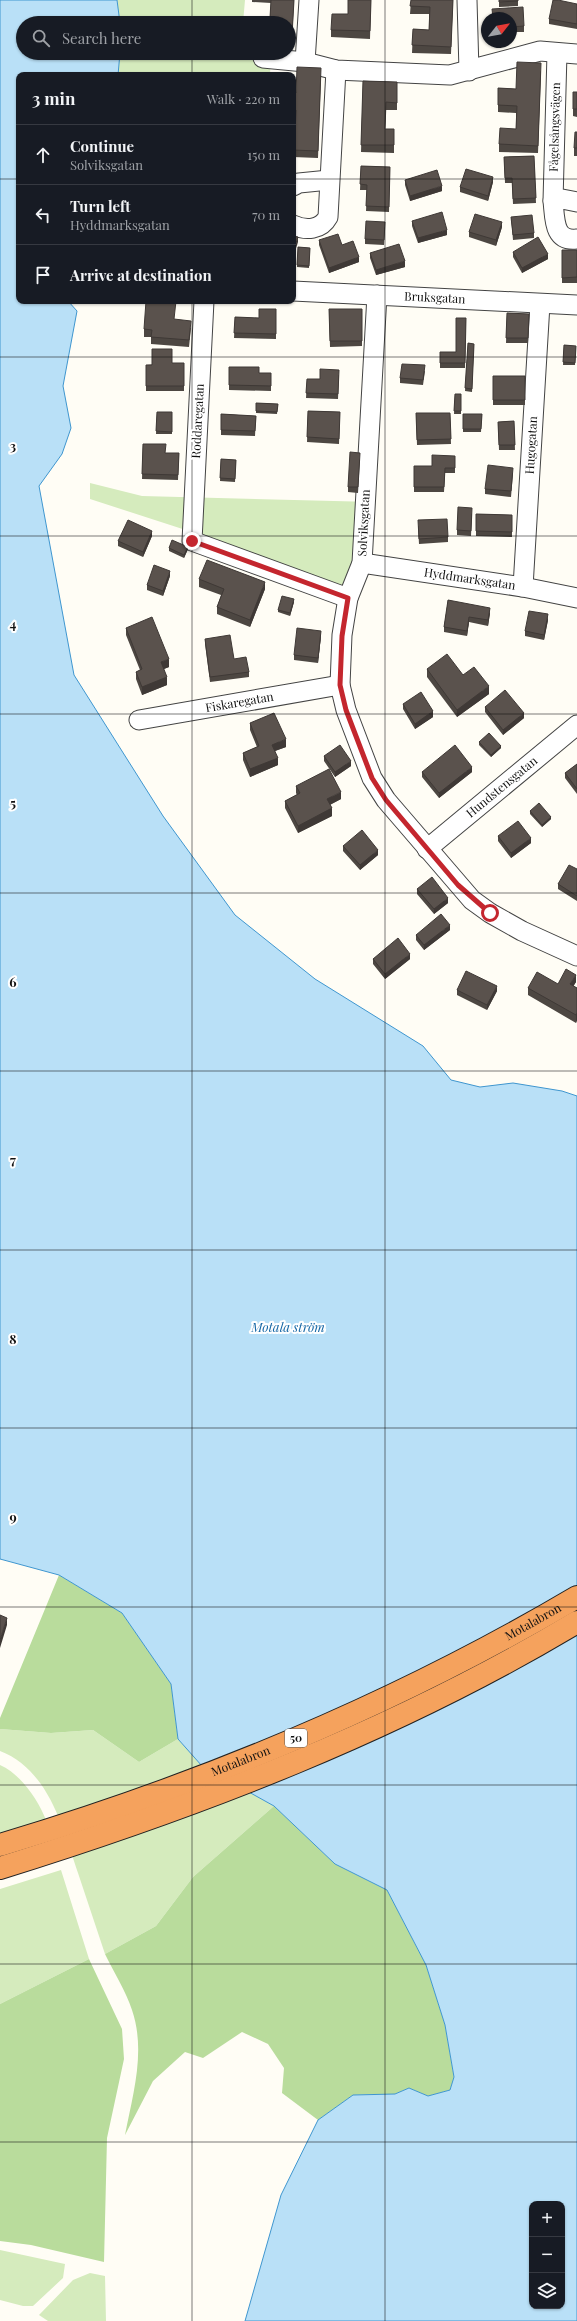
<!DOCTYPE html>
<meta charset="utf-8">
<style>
body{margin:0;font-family:"Playfair Display",serif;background:#242831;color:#f1f3f6}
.controls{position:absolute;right:12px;bottom:12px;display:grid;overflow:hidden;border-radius:8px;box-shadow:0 1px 3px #0004}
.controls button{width:36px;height:36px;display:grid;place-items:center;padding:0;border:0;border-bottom:1px solid #363941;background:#171b24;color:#f1f3f6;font:20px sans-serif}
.compass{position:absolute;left:481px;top:12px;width:36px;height:36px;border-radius:50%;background:#171b24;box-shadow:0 1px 3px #0004;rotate:59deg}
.stop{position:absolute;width:12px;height:12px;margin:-9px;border:3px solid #c4262e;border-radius:50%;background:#fff}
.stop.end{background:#c4262e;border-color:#fff;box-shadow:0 1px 4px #0008}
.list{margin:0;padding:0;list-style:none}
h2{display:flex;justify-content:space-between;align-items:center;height:52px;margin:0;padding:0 16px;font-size:17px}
h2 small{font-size:13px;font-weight:400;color:#9ea1a6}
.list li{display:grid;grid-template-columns:26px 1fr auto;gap:12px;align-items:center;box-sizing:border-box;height:60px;padding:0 16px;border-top:1px solid #363941}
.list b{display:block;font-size:15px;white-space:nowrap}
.list p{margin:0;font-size:13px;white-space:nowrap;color:#9ea1a6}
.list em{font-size:13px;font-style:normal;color:#9ea1a6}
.icon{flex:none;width:22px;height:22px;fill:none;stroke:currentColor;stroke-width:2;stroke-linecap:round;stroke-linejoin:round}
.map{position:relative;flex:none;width:577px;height:2321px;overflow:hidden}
.search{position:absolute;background:#171b24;box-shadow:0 1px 3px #0004;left:16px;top:16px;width:280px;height:44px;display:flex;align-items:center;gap:10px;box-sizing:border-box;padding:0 14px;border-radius:22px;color:#9ea1a6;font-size:15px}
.panel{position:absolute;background:#171b24;box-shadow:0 1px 3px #0004;left:16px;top:72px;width:280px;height:232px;border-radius:8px}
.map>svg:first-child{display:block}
.green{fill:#d5ebbd}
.forest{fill:#b9dc9c}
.water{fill:#b9e0f7;stroke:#3f96cf;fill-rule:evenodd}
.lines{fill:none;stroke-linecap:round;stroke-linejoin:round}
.minor-casing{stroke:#444;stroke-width:21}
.highway-casing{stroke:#222;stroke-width:24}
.minor{stroke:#fff;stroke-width:19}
.highway{stroke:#f5a25d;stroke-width:22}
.wall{fill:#4d4742}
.shaded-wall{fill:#3f3936}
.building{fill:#5a524d;stroke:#3f3936}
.route{stroke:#c4262e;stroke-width:5}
.grid{fill:none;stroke:#111;stroke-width:1;stroke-opacity:0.55}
.labels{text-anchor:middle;stroke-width:4;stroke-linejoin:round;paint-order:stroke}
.shield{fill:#fff;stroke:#585858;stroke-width:1}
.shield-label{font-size:11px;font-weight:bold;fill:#111}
.street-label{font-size:12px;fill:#111;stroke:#fff}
.water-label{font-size:13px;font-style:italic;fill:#1768a6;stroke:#fff}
.grid-label{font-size:13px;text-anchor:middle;font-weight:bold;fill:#111;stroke:#fff;stroke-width:4;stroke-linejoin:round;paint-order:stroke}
</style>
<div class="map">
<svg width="577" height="2321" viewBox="0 0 577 2321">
<rect width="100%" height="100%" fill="#fffdf5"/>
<!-- green -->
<path class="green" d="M117,0H245L243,23H120Z
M120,53H271L270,75H118Z
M90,483L142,496L374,502L354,592L198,534L90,499Z
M0,1729L51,1733L93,1730L139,1762L178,1739L202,1766L274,1806L193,1877L156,1926L105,1954C96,1927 87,1900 78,1873C63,1828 49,1770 0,1751Z
M0,1765C21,1774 38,1800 46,1820L0,1834Z
M61,1870L89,1959L0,2004V1889Z
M0,2250L65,2264L63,2278L33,2306H23L0,2300Z
M90,2273L105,2276L106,2321H48L39,2315L73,2280Z"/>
<!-- forest -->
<path class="forest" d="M59,1575L122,1613L171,1684L178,1739L139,1762L93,1730L51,1733L0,1729V1718Z
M274,1806L335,1864L387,1890L426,1965L445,2025L454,2077L450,2090L428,2096L409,2088L395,2094L353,2095L318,2120L282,2093L284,2068L268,2044L242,2032L203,2058L185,2052L153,2081L125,2135C133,2094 146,2051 132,2010C126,1991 114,1973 105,1954L156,1926L193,1877Z
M89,1959L122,2029L124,2059L107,2138L104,2262L31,2245L0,2241V2004Z"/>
<!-- water -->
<path class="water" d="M0,0H117L120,23H23V53H120L118,75H19V301H68L77,311L63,386L71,428L62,454L39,486L74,675L163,816L235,915L315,979L423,1046L451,1080L480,1087L513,1083L562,1091L577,1096V2321H245L281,2195L318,2120L353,2095L395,2094L409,2088L428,2096L450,2090L454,2077L445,2025L426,1965L387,1890L335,1864L274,1806L202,1766L178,1739L171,1684L122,1613L59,1575L0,1559ZM532,2204H562V2306H532Z"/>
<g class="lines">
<!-- minor casing -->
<g class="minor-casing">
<g id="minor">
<path d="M467,0L469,71"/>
<path d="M263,58L305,62L336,70L450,75L540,51L577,54"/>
<path d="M305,62L309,0"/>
<path d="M293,186L299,183L329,180"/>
<path id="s1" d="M553,201L557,53"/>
<path d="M577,202L562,199L553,201C555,218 553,242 577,239"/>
<path d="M293,225C306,231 321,230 328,217L336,70"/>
<path id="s2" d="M293,291L577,305"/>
<path d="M377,295L362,563L348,598L342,635L340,685L346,710L372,778L386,800L472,900L490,913L522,931L577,956"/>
<path d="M204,301L192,541L348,598"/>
<path id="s3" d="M362,563L523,587L577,598"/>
<path id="s4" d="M523,587L540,304"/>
<path id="s5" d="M139,720L340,685"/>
<path id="s6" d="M427,849L577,725"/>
</g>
</g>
<!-- highway casing -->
<g class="highway-casing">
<g id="highway">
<path id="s7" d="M0,1845C201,1785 396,1704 577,1597"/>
<path d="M0,1868C199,1806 397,1730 577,1622"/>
</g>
</g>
<!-- minor -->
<use href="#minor" class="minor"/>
<!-- highway -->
<use href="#highway" class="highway"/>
</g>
<!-- wall -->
<path class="wall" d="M252,0H294L292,43H289V23L270,18L271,3L252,2Z
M371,0L370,39L331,37V30L348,14Z
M411,0H453L451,54L412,53L413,29L429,30V14H410Z
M499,0H518V6L499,7Z
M577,4V29L549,24V19Z
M511,18L524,26V32H511Z
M541,71L538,153L499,152V144L516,129V113L498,112V88L516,89Z
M321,75L318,158L293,157V133H295L296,118H293V93H296Z
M363,81L397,82V110H386L385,129H394V153L361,152Z
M573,92H577V117L573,116Z
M577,132V156H574V148Z
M534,156L536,203L513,204L512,183H505L504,157Z
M361,166L390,167L389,212L366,211L367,190H360Z
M405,180L442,191L410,201L405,185Z
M493,182L488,201L460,192V187Z
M511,217L534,233V238L513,240Z
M412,221L447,235L418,243L412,226Z
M385,227L384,245L365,244V239Z
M502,227L496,246L469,237V232Z
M319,240L342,245L359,262L329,273L319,245Z
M298,247L310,248L309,268L297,267Z
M562,250H577V283H562Z
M513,252L548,259L522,273L513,257Z
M370,253L405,267L376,275L370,258Z
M276,309V339L234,338L235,317L259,318Z
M329,309H362V346L330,347Z
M507,313L529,314L528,343H506Z
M466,318L465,368H440V352H456Z
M175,320L191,328L189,347L151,344V337H144V329Z
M468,343L474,344L472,392L465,391Z
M564,345L576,346L575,365H563Z
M172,363H184V391H146V365Z
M229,367L259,373H271V391L229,390Z
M425,371L423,385L400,383V378Z
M339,375L338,399L306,398L307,379H320Z
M493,376H525V405H493Z
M455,394H461V414H454Z
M256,403L278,404L277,414L256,413Z
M308,411L340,412L339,444L307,442Z
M157,412H172V434H156Z
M416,413H450L451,444L417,445Z
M221,414L256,416L255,436L221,435Z
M463,414H482L481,432H463Z
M514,421L515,450H499L498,422Z
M143,444L165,453H179L178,480L142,479Z
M455,456V473H445L444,492H414V466H432Z
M360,458L358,493L348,492V487Z
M221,459L236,460L235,482L220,481Z
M513,473L511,497L485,494V489Z
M472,513L471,536L457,535V530Z
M476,514L512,515V537L476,536Z
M418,526L448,537V542L419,544Z
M152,536L143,557L118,546V541Z
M169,548L188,549L184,558L169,551Z
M170,576L163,596L147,590V585Z
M199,579L265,589L250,627L217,614V607L221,595L199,587Z
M448,600L490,613L488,626L469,622L467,636L444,632V627Z
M294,602L290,616L278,612V610Z
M548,620L544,640L525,636V631Z
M126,628L169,667L164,669L167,685L142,695L136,679V672L140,670L126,635Z
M321,636L318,663L294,660V655Z
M205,639L234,659L249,672V677L210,682L205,644Z
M427,669L489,694L457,717L427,677Z
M403,704L433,717L415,729L403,709Z
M485,707L524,718L503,735L485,712Z
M250,723L286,747L275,751L278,765L250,777L243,760V753L257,747L250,730Z
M479,742L501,748L491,757L479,745Z
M324,756L351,766L335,777L324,761Z
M577,764V794L565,778V773Z
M422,772H472L439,798L422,777Z
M296,786L341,799L330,805L332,816L298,833L285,808V801L297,795L296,793Z
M530,811L551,819L542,827L530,814Z
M498,836L531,843L511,858L498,841Z
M343,846L378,855L360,870L343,851Z
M577,869V901L558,889V884Z
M417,889L448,903L434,914L417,894Z
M450,930L424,950L416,940V935Z
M373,959H410L385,979L373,964Z
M576,982L573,986L577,988V1020L576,1023L528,995V988Z
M457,990L497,991L487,1010L457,995Z"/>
<!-- shaded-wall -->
<path class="shaded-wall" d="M493,177V182L488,201V196Z
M442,186V191L410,201V196Z
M502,222V227L496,246V240Z
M447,230V235L418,243V238Z
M298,237V242L293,258V252Z
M548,254V259L522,273V268Z
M359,257V262L329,273V268Z
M405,261V267L376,275V270Z
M152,531V536L143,557V552Z
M188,547V549L184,558V555Z
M170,571V576L163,596V591Z
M265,582V589L250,627V620Z
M294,599V602L290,616V613Z
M490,608V613L488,626V620Z
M548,614V620L544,640V635Z
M469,617V622L467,636V631Z
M321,631V636L318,663V658Z
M169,659V667L161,670V662Z
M167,677V685L142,695V687Z
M489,686V694L457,717V710Z
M433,711V717L415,729V724Z
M524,713V718L503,735V730Z
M286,739V747L272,752V745Z
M501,746V748L491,757V755Z
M278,758V765L250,777V769Z
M351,761V766L335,777V772Z
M472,767V772L439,798V793Z
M341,792V799L327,806V799Z
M332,808V816L298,833V826Z
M551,817V819L542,827V825Z
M531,838V843L511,858V853Z
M378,850V855L360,870V865Z
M448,898V903L434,914V909Z
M450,925V930L424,950V945Z
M410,954V959L385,979V974Z
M576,975V982L570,992V984Z
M497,986V991L487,1010V1005Z
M577,1013V1020L576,1023V1015Z
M7,1618V1625L0,1648V1640Z"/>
<!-- building -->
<path class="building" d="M271,0H294L292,35H289V23H254V18H270Z
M348,0H371L370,31L331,30L332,14H348Z
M411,0H453L451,47L412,45L413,29L429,30L430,7L410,6Z
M499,0H518V1L499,2Z
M553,0H558L577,4V24L549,19Z
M523,7L524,26L511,27V18H493L492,9Z
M517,62L541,63L538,146L499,144L500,128L516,129L517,106L498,105V88L516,89Z
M297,67L321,68L318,151L293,150V133H295L296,110H293V93H296Z
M363,81L397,82V103L386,102L385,129H394V145H361Z
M573,92H577V109H573Z
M575,132H577V148H574Z
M534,156L536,198L513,199L512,178H505L504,157Z
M361,166L390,167L389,207L366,206L367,185L360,184Z
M466,169L493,177L488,196L460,187Z
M437,170L442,186L410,196L405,180Z
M442,212L447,230L418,238L412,221Z
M475,214L502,222L496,240L469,232Z
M532,215L534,233L513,235L511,217Z
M366,221L385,222L384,240L365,239Z
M338,234L342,245L353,241L359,257L329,268L319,240Z
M293,236L298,237L293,252Z
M538,237L548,254L522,268L513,252Z
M399,244L405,261L376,270L370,253Z
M298,247L310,248L309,266L297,265Z
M562,250H577V277L562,278Z
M146,301H176L174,319L191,321L189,340L151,337L152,330L144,329Z
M259,309H276V334L234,333L235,317L259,318Z
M329,309H362V341H330Z
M507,313L529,314L528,338H506Z
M456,318H466L465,363H440V352H456Z
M468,343L474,344L472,389L465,388Z
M564,345L576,346L575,363L563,362Z
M152,349H172V363H184V386H146V365H152Z
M402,364L425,365L423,380L400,378Z
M229,367H259V373H271V386L229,385Z
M320,369L339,370L338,394L306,393L307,379H320Z
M493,376H525V400H493Z
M455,394H461V411H454Z
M256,403L278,404L277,412L256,411Z
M308,411L340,412L339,439L307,437Z
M157,412H172V432L156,431Z
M416,413H450L451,439L417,440Z
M221,414L256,416L255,431L221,430Z
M463,414H482L481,429H463Z
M514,421L515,445H499L498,422Z
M143,444H166L165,453H179L178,475L142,474Z
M350,452L360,453L358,487H348Z
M432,455L455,456V468H445L444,487H414V466H432Z
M221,459L236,460L235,479L220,478Z
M488,465L513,468L511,491L485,489Z
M458,507L472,508L471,531L457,530Z
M476,514L512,515V532L476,531Z
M447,519L448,537L419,539L418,520Z
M128,520L152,531L143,552L118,541Z
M172,540L188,547L184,555L169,548Z
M207,560L265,582L250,620L217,607L224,589L199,579Z
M154,565L170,571L163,591L147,585Z
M282,596L294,599L290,613L278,610Z
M448,600L490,608L488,620L469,617L467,631L444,627Z
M529,611L548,614L544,635L525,631Z
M152,617L169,659L161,662L167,677L142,687L136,672L142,669L126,628Z
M297,628L321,631L318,658L294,655Z
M230,635L234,659L246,657L249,672L210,677L205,639Z
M447,654L463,675L474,667L489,686L457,710L427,669Z
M505,690L524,713L503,730L485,707Z
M421,692L433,711L415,724L403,704Z
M274,713L286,739L272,745L278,758L250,769L243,753L259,746L250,723Z
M489,733L501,746L491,755L479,742Z
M340,745L351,761L335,772L324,756Z
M455,745L472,767L439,793L422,772Z
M577,764V789L565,773Z
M329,769L341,792L327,799L332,808L298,826L285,801L300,793L296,786Z
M539,803L551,817L542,825L530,811Z
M518,821L531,838L511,853L498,836Z
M362,830L378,850L360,865L343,846Z
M569,865L577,869V896L558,884Z
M432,877L448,898L434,909L417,889Z
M441,914L450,925L424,945L416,935Z
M398,938L410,954L385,974L373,959Z
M566,969L576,975L570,984L577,988V1013L576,1015L528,988L537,972L558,984Z
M466,971L497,986L487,1005L457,990Z
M0,1615L7,1618L0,1640Z"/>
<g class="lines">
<!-- route -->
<path class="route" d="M192,541L348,598L342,636L340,685L346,710L372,778L386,800L458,885L490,913"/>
</g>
<!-- grid -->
<path class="grid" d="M192,0V23M385,0V2321M192,53V75M0,179H19M293,179H577M192,301V2321M0,357H577M0,536H577M0,714H577M0,893H577M0,1071H577M0,1250H577M0,1428H577M0,1607H577M0,1785H577M0,1964H577M0,2142H577"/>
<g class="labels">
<!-- shield labels -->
<rect class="shield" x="285" y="1729" width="22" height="18" rx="3"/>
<g class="shield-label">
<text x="296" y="1742">50</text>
</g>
<!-- street labels -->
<g class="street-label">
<text dy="4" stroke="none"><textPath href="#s1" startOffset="74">Fågelsångsvägen</textPath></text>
<text dy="4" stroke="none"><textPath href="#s2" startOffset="142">Bruksgatan</textPath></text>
<text transform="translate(198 421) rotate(-87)" y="4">Roddaregatan</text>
<text dy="4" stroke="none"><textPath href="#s4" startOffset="142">Hugogatan</textPath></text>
<text transform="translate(364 523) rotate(-87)" y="4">Solviksgatan</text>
<text dy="4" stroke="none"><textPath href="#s3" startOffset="109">Hyddmarksgatan</textPath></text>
<text dy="4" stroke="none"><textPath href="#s5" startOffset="102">Fiskaregatan</textPath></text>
<text dy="4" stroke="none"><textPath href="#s6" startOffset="97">Hundstensgatan</textPath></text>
<text dy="4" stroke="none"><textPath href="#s7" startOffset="579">Motalabron</textPath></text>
<text dy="4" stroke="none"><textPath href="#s7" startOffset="255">Motalabron</textPath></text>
</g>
<!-- water labels -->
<g class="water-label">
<text x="288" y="1332">Motala ström</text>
</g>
</g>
<g class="grid-label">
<text x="13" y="451">3</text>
<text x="13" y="629">4</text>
<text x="13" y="808">5</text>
<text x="13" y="987">6</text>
<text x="13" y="1165">7</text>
<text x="13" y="1344">8</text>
<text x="13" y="1522">9</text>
</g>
</svg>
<div class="controls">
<button>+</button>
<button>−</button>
<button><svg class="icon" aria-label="layers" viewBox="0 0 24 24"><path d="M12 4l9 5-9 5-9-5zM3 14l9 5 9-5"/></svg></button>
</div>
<svg class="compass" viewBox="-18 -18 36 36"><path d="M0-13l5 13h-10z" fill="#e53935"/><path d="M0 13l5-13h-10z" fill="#9ea1a6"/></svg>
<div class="stop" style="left:490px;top:913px"></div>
<div class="stop end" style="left:192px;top:541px"></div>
<div class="search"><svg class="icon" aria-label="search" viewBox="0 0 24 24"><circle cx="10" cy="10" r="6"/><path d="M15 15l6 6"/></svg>Search here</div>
<section class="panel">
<h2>3 min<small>Walk · 220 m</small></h2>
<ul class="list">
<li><svg class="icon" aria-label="ahead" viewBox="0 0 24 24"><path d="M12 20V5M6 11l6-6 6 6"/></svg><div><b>Continue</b><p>Solviksgatan</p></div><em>150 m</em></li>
<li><svg class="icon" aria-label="left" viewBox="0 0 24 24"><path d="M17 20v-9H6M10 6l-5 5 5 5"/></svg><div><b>Turn left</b><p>Hyddmarksgatan</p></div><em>70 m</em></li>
<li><svg class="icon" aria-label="arrive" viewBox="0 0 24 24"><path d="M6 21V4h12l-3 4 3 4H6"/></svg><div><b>Arrive at destination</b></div></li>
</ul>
</section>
</div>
